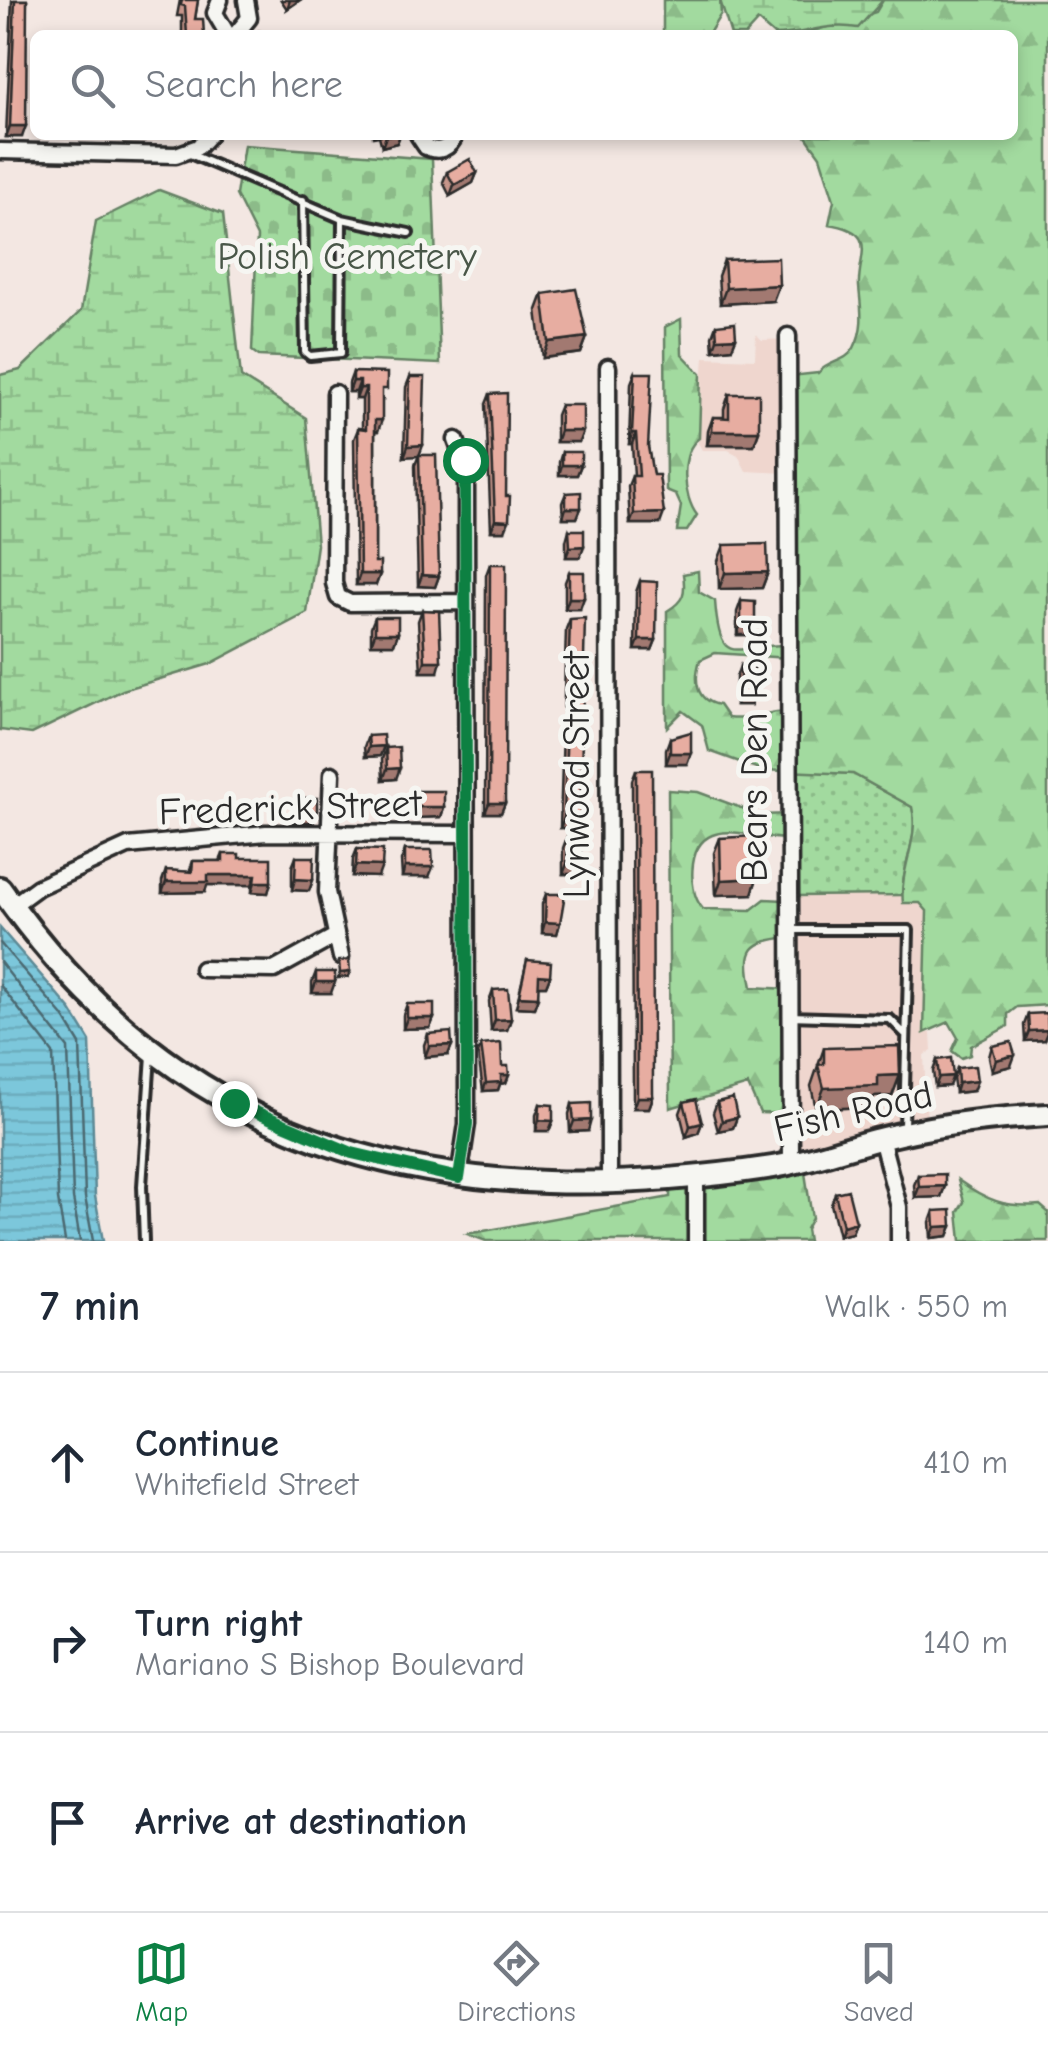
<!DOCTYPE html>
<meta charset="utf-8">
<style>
body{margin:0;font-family:"Comic Neue",sans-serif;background:#f2f2f3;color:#1f2937}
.stop{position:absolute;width:30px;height:30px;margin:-22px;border:8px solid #0b8043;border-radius:50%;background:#fff}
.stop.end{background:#0b8043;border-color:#fff;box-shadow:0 2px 10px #0008}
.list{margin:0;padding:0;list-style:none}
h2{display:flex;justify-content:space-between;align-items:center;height:130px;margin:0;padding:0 40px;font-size:42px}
h2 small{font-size:32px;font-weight:400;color:#747a83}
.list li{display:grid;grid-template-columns:65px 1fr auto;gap:30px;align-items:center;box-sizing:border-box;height:180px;padding:0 40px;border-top:2px solid #e0e1e3}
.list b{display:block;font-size:38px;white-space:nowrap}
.list p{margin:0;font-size:32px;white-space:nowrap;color:#747a83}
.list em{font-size:32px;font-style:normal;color:#747a83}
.icon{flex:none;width:55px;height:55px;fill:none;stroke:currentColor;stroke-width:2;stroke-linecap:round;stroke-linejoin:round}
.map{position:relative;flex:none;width:1048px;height:1241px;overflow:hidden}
.search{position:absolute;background:#fff;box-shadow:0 5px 15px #0003;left:30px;right:30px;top:30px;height:110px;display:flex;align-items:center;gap:25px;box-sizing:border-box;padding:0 35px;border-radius:15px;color:#747a83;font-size:38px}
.sheet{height:670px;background:#fff}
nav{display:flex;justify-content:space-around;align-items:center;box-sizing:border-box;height:140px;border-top:2px solid #e0e1e3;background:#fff;font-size:28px;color:#747a83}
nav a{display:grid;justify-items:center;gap:5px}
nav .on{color:#0b8043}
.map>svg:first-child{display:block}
.built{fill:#efd6ce}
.grass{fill:url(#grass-dots);stroke:#668265;stroke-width:2.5}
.forest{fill:url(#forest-firs);stroke:#668265;stroke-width:2.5;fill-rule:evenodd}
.wetland{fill:url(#wetland-marsh);stroke:#668265;stroke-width:2.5}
.cemetery{fill:url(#cemetery-stones);stroke:#668265;stroke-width:2.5}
.water{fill:url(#water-rules);stroke:#5c8995;stroke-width:2.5}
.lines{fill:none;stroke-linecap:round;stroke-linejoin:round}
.shore{stroke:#4b6971;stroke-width:2.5}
.service-casing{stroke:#2b2b2b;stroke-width:14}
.minor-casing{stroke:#2b2b2b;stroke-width:21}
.secondary-casing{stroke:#2b2b2b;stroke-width:28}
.service{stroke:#f6f6f2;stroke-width:6}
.minor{stroke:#f6f6f2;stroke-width:14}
.secondary{stroke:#f6f6f2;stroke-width:20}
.wall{fill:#c7958a;stroke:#2b2b2b;stroke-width:2.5}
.shaded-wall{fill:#a27971;stroke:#2b2b2b;stroke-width:2.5}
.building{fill:#e7ada1;stroke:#2b2b2b;stroke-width:2.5}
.route{stroke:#0b8043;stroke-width:12}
.labels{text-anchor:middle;stroke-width:10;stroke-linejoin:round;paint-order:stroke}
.park-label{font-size:38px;fill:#495748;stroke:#f6f6f2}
.street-label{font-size:38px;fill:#2b2b2b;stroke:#f6f6f2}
</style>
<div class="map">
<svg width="1048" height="1241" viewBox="0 0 1048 1241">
<defs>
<pattern id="grass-dots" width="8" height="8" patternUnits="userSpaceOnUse" patternTransform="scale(2.5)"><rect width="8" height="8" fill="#a2da9f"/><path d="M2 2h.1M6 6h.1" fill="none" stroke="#8cbb89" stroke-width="1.8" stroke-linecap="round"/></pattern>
<pattern id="forest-firs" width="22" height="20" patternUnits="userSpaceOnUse" patternTransform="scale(2.5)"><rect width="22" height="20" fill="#a2da9f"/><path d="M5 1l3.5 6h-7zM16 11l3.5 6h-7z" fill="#8cbb89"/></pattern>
<pattern id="wetland-marsh" width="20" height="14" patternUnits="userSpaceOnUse" patternTransform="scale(2.5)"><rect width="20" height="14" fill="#a2da9f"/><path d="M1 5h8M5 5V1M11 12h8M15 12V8" fill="none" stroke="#8cbb89"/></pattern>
<pattern id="cemetery-stones" width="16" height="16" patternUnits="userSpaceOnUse" patternTransform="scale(2.5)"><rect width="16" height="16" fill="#a2da9f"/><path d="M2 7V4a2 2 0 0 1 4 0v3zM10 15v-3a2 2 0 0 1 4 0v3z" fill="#8cbb89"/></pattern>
<pattern id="water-rules" width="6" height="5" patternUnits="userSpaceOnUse" patternTransform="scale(2.5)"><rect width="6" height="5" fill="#7cc7db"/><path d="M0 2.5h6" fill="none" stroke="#6babbc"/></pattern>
</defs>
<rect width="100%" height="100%" fill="#f3e7e2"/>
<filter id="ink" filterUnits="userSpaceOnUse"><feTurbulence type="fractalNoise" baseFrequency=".01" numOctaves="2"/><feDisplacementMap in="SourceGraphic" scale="20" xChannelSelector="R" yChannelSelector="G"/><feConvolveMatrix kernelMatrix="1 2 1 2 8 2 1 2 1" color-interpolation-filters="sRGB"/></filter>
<g filter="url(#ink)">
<!-- built -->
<path class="built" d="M756,334L762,340L788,339L786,473L746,471L738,455L728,450H702L698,443L704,357L755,359Z
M902,895L903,903H920L927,911L924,1032L931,1033L932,1051L924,1055L927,1126L791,1160L795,896Z"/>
<!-- grass -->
<path class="grass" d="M790,770L853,774L912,807C920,836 902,864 902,895L795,896Z"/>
<!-- forest -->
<path class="forest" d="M663,0H720L721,14L708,35H663Z
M883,0H1048V1005L1017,1007L1008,1014V1026L971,1046L970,1055L961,1058L952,1051L958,1038L949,1022L924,1033L927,911L920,903H903C899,869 920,839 912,807L853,774L762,770L709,751L702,725L683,711L667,727V611C684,601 686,593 683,574L698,571L699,592L715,601C720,672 735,644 788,645L790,376L818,373C828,360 846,363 854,348C865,327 861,309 859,287C857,257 881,232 829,224L834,200L820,156L805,135H1013V35H800L876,12ZM715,653L788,658V711C766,711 750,721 728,718L719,705C695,701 694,679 700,660Z
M681,319L682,354L701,374L699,438C679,453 683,497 697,515L687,531H677L681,506L676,495L666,491L665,327Z
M668,790L698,792L760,815L789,814L788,839C756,840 700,812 693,864C691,879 693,898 703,909L751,910L765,899L784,900L789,937C750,942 744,948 752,987L788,989L789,1114L760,1113L748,1085L670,1108Z
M803,1160L812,1218L806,1229L808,1241H486L467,1234L670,1197V1178Z
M958,1180C986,1200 1005,1208 1040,1205L1048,1212V1241H961L958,1212L964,1202Z"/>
<!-- wetland -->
<path class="wetland" d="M720,0H883L858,28C826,22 806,35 774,35L758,21L745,35H731Z
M159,190L223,214L241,377L306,418L317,545L307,613L210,664L123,690L32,734L0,730V375L20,370L81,311L96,221Z"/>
<!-- cemetery -->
<path class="cemetery" d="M244,145L432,159L440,364L259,356L252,351L257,237L236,195Z"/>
<!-- water -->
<path class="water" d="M0,928L71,1010L90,1041L95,1196L103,1241H0Z"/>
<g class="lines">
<!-- shore -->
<path class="shore" d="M0,943L63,1016L80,1044L85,1197L93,1241
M0,962L68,1048L73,1198L80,1241
M0,985L53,1053L58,1199L65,1241"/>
<!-- service casing -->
<g class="service-casing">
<path id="service" d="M190,154L342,219L409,233
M303,200L305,352L310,356L341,353L342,219
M793,930H909L904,1127
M789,1016L890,1019L905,1034
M144,1241L142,1186L151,1055"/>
</g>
<!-- minor casing -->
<g class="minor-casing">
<path id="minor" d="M220,0L215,13L228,35
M235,35L249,18L246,0
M418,135L426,147C439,153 450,149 455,135
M0,151L176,155L198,147L209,135
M788,336L791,1164
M608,367L609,1182
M335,393L334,583L338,597L350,603L465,602
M456,440L466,467L467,1124L459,1177
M332,774L327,892L341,957
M12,906L38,887L128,846L266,833L466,834
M202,969L274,970L334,937
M881,1138L899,1207V1241
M696,1175V1241"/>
</g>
<!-- secondary casing -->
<g class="secondary-casing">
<path id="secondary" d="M0,888C192,1164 458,1214 773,1167C811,1161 846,1147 883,1138C937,1124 992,1118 1048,1115"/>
</g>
<!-- service -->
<use href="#service" class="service"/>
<!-- minor -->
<use href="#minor" class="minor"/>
<!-- secondary -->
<use href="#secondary" class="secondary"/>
</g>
<!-- wall -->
<path class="wall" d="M12,0H27L22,137H6Z
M180,0H198L195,19L204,35H182V16H177Z
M281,0H300L287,9Z
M373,135H400L397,143L382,147L379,136L373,137Z
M447,172L477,173L473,183L450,196L443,182Z
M724,260L773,301L720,304L718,276Z
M543,294L587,337L581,353L543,358L537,310Z
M716,325L736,338L732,348L713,350L712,336Z
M353,372L383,399H382L378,431H375V562L380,574L376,585H356L354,439L358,429H362V399H356V392H349V383Z
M635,373L648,447L660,524H630L628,486L632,476H634L632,444H629L631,383Z
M410,377L423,445L404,457L406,387Z
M490,394L505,531H491L486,404Z
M729,394L759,431L754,445H707L708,431L713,417H724V409Z
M560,405L583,431L579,442H556V415Z
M562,452L581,465L577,475H559V462Z
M419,455L439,576L435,587L418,586L415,465Z
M566,493L581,508L577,518H563L562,503Z
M569,530L580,557H566V541Z
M724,545L768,572L762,588L719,589L718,561Z
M490,564L505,803L501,813H485L486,575Z
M569,572L580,609H565V582Z
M640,581L656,640L652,650H635L636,592Z
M741,601L751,635H737V612Z
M422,610L438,672H421L418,621Z
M375,617L398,633L394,644H371V627Z
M570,619L580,817L576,828H560L566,629Z
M740,666L751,705H736V677Z
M368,736L384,746L380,756L365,757L364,747Z
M670,738L687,764H666V749Z
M386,748L396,779L383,780L382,759Z
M636,770L653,1097L649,1108H633L632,780Z
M418,791L444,807L441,817L415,818V802Z
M297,798L313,822H293V808Z
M567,837L581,864L578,874H563V848Z
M720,838L757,878L752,894L716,895L714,853Z
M357,849L378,877L352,876L353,859Z
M405,850L429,877H402L401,861Z
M223,854L239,858L271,882L268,893L252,892V885H207L205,892L162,893V881L166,870L189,872L193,861H220Z
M296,857L313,880L309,891L292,890V867Z
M546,894L560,923L557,934L542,933V904Z
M527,960L550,976L546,986H538V997L534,1008L516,1007Z
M316,972L331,993H312V982Z
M493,990L511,1019L507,1030L491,1031L489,1001Z
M407,1004L434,1018L430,1028L403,1029V1015Z
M1028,1014L1044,1040L1025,1041L1024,1025Z
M428,1034L452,1045L448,1055L425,1057L424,1045Z
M481,1045L509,1075L506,1083L500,1084L498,1090L483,1091L478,1053Z
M992,1046L1011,1066L992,1071L989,1057Z
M824,1048L900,1075L892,1096L874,1097L870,1107L816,1109L811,1086Z
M937,1060L949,1086L935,1087L933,1071Z
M957,1068L973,1091L955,1093L953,1078Z
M684,1102L702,1123L698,1133L686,1137L680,1113Z
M717,1102L737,1117L733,1128L718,1131L713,1113Z
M540,1104L553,1121L549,1131H536V1115Z
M572,1104L588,1131L570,1132L569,1114Z
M918,1175L945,1186L941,1197L915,1198L914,1185Z
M835,1193L856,1222L852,1233L839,1236L831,1204Z
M934,1211L952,1226L948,1236L931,1238L930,1222Z"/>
<!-- shaded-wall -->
<path class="shaded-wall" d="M290,0H300L287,9Z
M10,126H26L22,137H6Z
M391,135H400L397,143L382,147L386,136Z
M477,173L473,183L450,196L454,185Z
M779,285L773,301L720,304L726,288Z
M587,337L581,353L543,358L549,342Z
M736,338L732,348L713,350L717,339Z
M353,381H360L356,392H349Z
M360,388H366L362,399H356Z
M375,420H382L378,431H371Z
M560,431H583L579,442H556Z
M712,431H759L754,445H707Z
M632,433H636L632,444H629Z
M423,445L419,456L404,457L408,446Z
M562,465H581L577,475H559Z
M566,508H581L577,518H563Z
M664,513L660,524H630L634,514Z
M495,520L509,521L505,531H491Z
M584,546L580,557H566L570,547Z
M768,572L762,588L719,589L725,573Z
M360,574H380L376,585H356Z
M422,575L439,576L435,587L418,586Z
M569,598H584L580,609H565Z
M741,624L755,625L751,635H737Z
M375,633H398L394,644H371Z
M639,640H656L652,650H635Z
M425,661H441L438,672H421Z
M740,694H754L751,705H736Z
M384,746L380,756L365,757L369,747Z
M670,753H691L687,764H666Z
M400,768L396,779L383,780L387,769Z
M489,803H505L501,813H485Z
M419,807H444L441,817L415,818Z
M297,811L317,812L313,822H293Z
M580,817L576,828H560L564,818Z
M567,864H581L578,874H563Z
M356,865L382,866L378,877L352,876Z
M405,867H433L429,877H402Z
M208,875H256L252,885H207L205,892L162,893L166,882Z
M757,878L752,894L716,895L721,880Z
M295,879L313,880L309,891L292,890Z
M255,882H271L268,893L252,892Z
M545,922L560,923L557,934L542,933Z
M350,972L348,977L338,978L340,973Z
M539,975L550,976L546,986H535Z
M316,982H335L331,993H312Z
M519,996L538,997L534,1008L516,1007Z
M407,1018H434L430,1028L403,1029Z
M511,1019L507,1030L491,1031L495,1020Z
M1048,1030L1044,1040L1025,1041L1029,1031Z
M452,1045L448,1055L425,1057L429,1046Z
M1015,1055L1011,1066L992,1071L996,1060Z
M501,1075H509L506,1083L500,1084L498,1090L483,1091L486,1083Z
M900,1075L892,1096L874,1097L870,1107L816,1109L824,1088L878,1076Z
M953,1076L949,1086L935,1087L939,1077Z
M977,1081L973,1091L955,1093L958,1083Z
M637,1097H653L649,1108H633Z
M737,1117L733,1128L718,1131L722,1121Z
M539,1120L553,1121L549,1131H536Z
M591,1120L588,1131L570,1132L574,1121Z
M702,1123L698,1133L686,1137L690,1126Z
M945,1186L941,1197L915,1198L919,1187Z
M856,1222L852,1233L839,1236L843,1226Z
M952,1226L948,1236L931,1238L935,1227Z"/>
<!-- building -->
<path class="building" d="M15,0H27L26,126H10Z
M182,0H198L195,19H203L204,35H187L185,6L181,5Z
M259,31L302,35H259Z
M470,159L477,173L454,185L447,172Z
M778,258L779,285L726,288L724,260Z
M576,289L587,337L549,342L543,294Z
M735,323L736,338L717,339L716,325Z
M353,372L387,373V389H382V420H375V562H380V574H360L358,428L366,429V388H360V381H353Z
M635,373H652L648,447L653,475H659L664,513L634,514L632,476H639L636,433H632Z
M410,377H425L423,445L408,446Z
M507,393L506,496H510L509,521L495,520L490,394Z
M729,394H759V431H712L713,417L729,418Z
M560,405H583V431H560Z
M562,452H581V465H562Z
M419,455H436L439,576L422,575Z
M581,492V508H566V493Z
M569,530H584V546L570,547Z
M767,544L768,572L725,573L724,545Z
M490,564H506L505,803H489Z
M569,572H584V598H569Z
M640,581L657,582L656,640H639Z
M741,601L755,602V625L741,624Z
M422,610L439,611L441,661H425Z
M375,617H398V633H375Z
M585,618L580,817L564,818L570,619Z
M740,666H754V694H740Z
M691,732V753H670V738Z
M383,735L384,746L369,747L368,736Z
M399,747L400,768L387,769L386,748Z
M636,770H652L653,1097H637Z
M418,791H444V807H419Z
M297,798H317V812L297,811Z
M756,836L757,878L721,880L720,838Z
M567,837H581V864H567Z
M357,849L383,850L382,866L356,865Z
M405,850H432L433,867H405Z
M223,854H239V858H271V882H255L256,875H208V882H166V870L192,872L193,861H223Z
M296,857H314L313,880L295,879Z
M546,894H565L560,923L545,922Z
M349,960L350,972L340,973L339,961Z
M527,960L551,962L550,976L539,975L538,997L519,996Z
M316,972H335V982H316Z
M508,989L511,1019L495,1020L493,990Z
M407,1004H434V1018H407Z
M1047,1013L1048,1030L1029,1031L1028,1014Z
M451,1032L452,1045L429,1046L428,1034Z
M1011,1042L1015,1055L996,1060L992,1046Z
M501,1043L502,1066H508L509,1075H501V1082L486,1083L481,1045Z
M899,1046L900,1075L878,1076V1086L824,1088L818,1065L824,1064V1048Z
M951,1058L953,1076L939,1077L937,1060Z
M975,1066L977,1081L958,1083L957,1068Z
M733,1098L737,1117L722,1121L717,1102Z
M696,1099L702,1123L690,1126L684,1102Z
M591,1103V1120L574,1121L572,1104Z
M540,1104L553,1105V1121L539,1120Z
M945,1174V1186L919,1187L918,1175Z
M848,1190L856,1222L843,1226L835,1193Z
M951,1210L952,1226L935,1227L934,1211Z"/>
</g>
<g class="lines" filter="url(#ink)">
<!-- route -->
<path class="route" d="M234,1103L352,1153L459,1178L467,1124L465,460"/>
</g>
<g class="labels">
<!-- park labels -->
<g class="park-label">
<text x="347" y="269">Polish Cemetery</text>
</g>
<!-- street labels -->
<g class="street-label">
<text transform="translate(754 750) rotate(-90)" y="13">Bears Den Road</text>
<text transform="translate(576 775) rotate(-90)" y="13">Lynwood Street</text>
<text transform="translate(290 807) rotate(-2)" y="13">Frederick Street</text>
<text transform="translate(853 1111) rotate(-13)" y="13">Fish Road</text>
</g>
</g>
</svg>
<div class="stop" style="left:465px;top:460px"></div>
<div class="stop end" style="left:234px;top:1103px"></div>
<div class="search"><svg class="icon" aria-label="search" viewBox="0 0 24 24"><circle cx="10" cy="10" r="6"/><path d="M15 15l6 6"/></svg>Search here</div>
</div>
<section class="sheet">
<h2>7 min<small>Walk · 550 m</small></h2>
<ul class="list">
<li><svg class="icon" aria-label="ahead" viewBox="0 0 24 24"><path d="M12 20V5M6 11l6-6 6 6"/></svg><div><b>Continue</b><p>Whitefield Street</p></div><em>410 m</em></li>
<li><svg class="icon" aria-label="right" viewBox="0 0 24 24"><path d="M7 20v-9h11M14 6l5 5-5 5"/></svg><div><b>Turn right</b><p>Mariano S Bishop Boulevard</p></div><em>140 m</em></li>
<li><svg class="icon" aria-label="arrive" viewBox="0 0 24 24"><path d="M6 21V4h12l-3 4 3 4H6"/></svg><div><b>Arrive at destination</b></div></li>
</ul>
</section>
<nav>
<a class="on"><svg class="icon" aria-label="map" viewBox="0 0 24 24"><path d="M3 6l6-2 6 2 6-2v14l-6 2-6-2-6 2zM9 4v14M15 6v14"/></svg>Map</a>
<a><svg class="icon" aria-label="directions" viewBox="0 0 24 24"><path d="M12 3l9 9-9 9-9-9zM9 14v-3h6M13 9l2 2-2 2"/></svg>Directions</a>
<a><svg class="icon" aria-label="saved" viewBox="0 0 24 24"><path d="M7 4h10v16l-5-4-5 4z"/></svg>Saved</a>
</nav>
